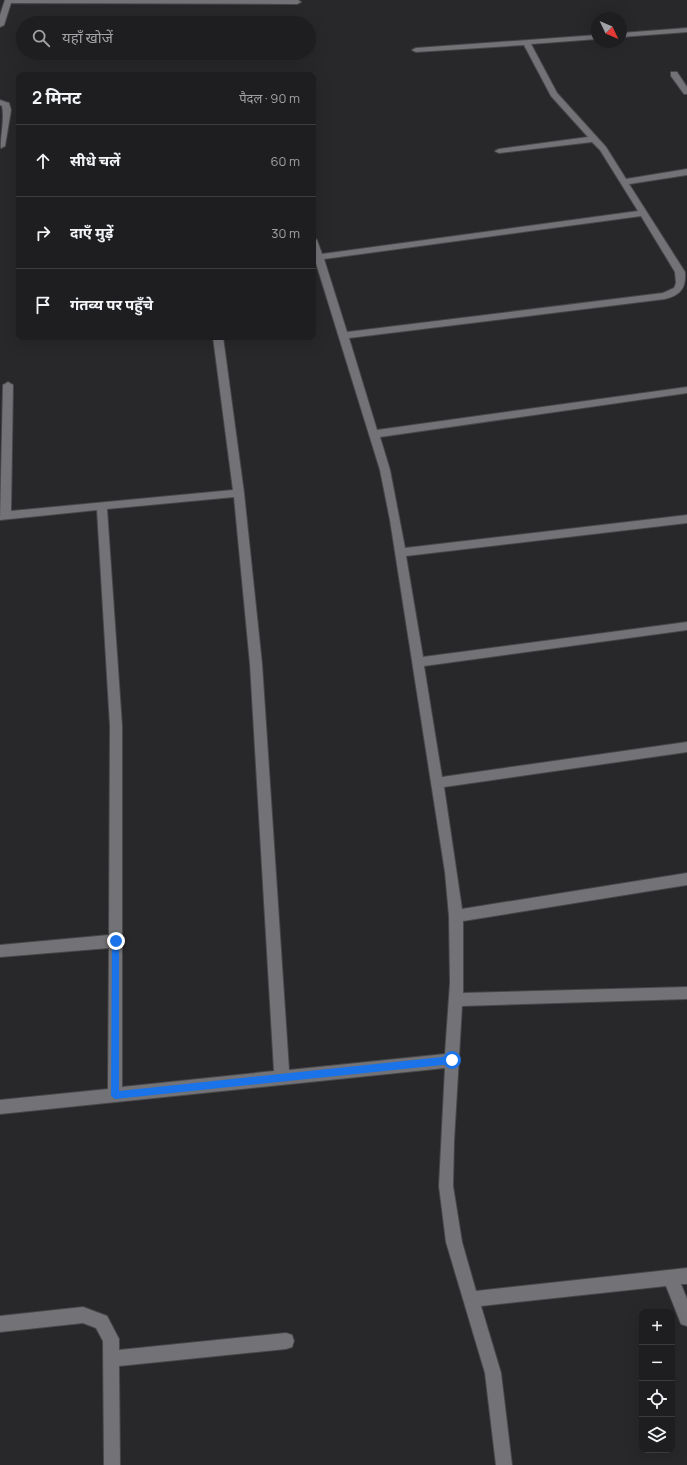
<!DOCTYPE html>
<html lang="hi">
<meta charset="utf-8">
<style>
body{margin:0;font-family:Manrope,"Noto Sans Devanagari",sans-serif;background:#262729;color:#f1f3f6}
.controls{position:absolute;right:12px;bottom:12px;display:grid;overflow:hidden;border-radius:8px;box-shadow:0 4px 16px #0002}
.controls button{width:36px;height:36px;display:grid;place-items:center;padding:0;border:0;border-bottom:1px solid #3c3c3e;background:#1e1e20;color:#f1f3f6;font:20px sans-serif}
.compass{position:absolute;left:591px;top:12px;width:36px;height:36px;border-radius:50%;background:#1e1e20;box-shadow:0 4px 16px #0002;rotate:134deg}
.stop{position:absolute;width:12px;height:12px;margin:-9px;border:3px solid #1a73e8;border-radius:50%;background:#fff}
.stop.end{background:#1a73e8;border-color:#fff;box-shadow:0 1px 4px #0008}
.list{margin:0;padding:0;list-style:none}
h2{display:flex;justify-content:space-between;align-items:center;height:52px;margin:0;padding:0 16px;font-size:17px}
h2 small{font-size:13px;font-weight:400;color:#a1a2a5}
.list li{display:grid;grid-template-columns:26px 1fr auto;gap:12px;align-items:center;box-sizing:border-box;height:72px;padding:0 16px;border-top:1px solid #3c3c3e}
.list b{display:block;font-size:15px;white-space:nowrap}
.list em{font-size:13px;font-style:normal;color:#a1a2a5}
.icon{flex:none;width:22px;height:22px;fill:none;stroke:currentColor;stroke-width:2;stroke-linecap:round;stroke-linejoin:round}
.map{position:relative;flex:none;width:687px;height:1465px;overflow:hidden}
.search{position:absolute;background:#1e1e20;box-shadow:0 4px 16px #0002;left:16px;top:16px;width:300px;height:44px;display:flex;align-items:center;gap:10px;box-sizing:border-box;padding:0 14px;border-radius:22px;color:#a1a2a5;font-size:15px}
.panel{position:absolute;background:#1e1e20;box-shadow:0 4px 16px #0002;left:16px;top:72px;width:300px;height:268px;border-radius:8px}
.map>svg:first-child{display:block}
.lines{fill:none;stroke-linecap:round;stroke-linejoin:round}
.street-casing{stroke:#474749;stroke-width:2}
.street{fill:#737276;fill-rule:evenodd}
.route{fill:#1a73e8}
</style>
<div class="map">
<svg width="687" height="1465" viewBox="0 0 687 1465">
<rect width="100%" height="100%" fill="#28282b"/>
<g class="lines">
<!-- street casing -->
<g class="street-casing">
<path id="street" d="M5,0H298L301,2L297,4L11,3L4,25L0,27V15Z
M687,28V32L621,37V33Z
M597,35V39L531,44L557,93L606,147L626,179L687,169V175L629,184L685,272C686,288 681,295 665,299L349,338L377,430L687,387V393L380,437L390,470L405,548L687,515V523L406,556L423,657L687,622V630L424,666L442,777L687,742V752L444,787L462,909L687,873V885L463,921V993L687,987V999L462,1006L454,1141L453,1186L462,1242L476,1291L687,1268V1284H681L687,1299V1326L681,1324L666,1286L481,1306L501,1373L512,1465H496L485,1373L446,1242L439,1186L445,1068L0,1114V1100L108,1089L109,948L0,957V945L109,935L110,726L97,510L0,520L3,385L8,382L13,385L11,511L233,490L213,337H223L244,493L262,664L289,1070L445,1054L450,983L449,916L445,872L390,520L380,470L315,260L313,261V237L317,240L322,254L638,211L600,150L592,142L499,153L495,151L499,149L588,137L551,96L524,45L416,52L412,50L416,48ZM641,216L675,272L676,283L674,288L663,293L347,332L324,259ZM234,497L250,664L274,1071L122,1087V726L107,509Z
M671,72H677L687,87V94H684L671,76Z
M0,100L9,103L11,110L5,146L1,148C0,136 5,120 2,106L0,105Z
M83,1307L107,1316L119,1339V1350L286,1333L292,1335L294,1341L292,1347L286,1349L119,1366L120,1465H104L103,1341L96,1328L83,1323L0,1332V1316Z"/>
</g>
<!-- street -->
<use href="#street" class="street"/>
</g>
<!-- route -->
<path class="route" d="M116,938L119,941V1091L452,1056L456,1060L452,1064L115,1099L111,1096L112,941Z"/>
</svg>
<div class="controls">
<button>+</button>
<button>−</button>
<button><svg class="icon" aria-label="locate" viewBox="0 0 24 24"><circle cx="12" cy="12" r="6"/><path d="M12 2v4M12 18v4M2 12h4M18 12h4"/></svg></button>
<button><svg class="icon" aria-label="layers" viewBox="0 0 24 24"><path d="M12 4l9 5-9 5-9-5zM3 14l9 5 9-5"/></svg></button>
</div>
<svg class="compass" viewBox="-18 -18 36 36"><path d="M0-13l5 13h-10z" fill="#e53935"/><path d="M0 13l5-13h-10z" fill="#a1a2a5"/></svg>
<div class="stop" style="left:452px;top:1060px"></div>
<div class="stop end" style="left:116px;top:941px"></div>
<div class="search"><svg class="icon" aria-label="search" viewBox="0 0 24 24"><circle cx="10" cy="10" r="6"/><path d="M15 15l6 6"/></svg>यहाँ खोजें</div>
<section class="panel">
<h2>2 मिनट<small>पैदल · 90 m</small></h2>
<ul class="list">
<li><svg class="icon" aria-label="ahead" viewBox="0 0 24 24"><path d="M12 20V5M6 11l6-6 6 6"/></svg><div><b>सीधे चलें</b></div><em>60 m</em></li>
<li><svg class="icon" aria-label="right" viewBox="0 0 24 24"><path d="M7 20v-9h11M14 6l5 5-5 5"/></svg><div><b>दाएँ मुड़ें</b></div><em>30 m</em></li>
<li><svg class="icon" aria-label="arrive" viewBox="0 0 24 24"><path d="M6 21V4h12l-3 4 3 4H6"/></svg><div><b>गंतव्य पर पहुँचे</b></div></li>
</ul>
</section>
</div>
